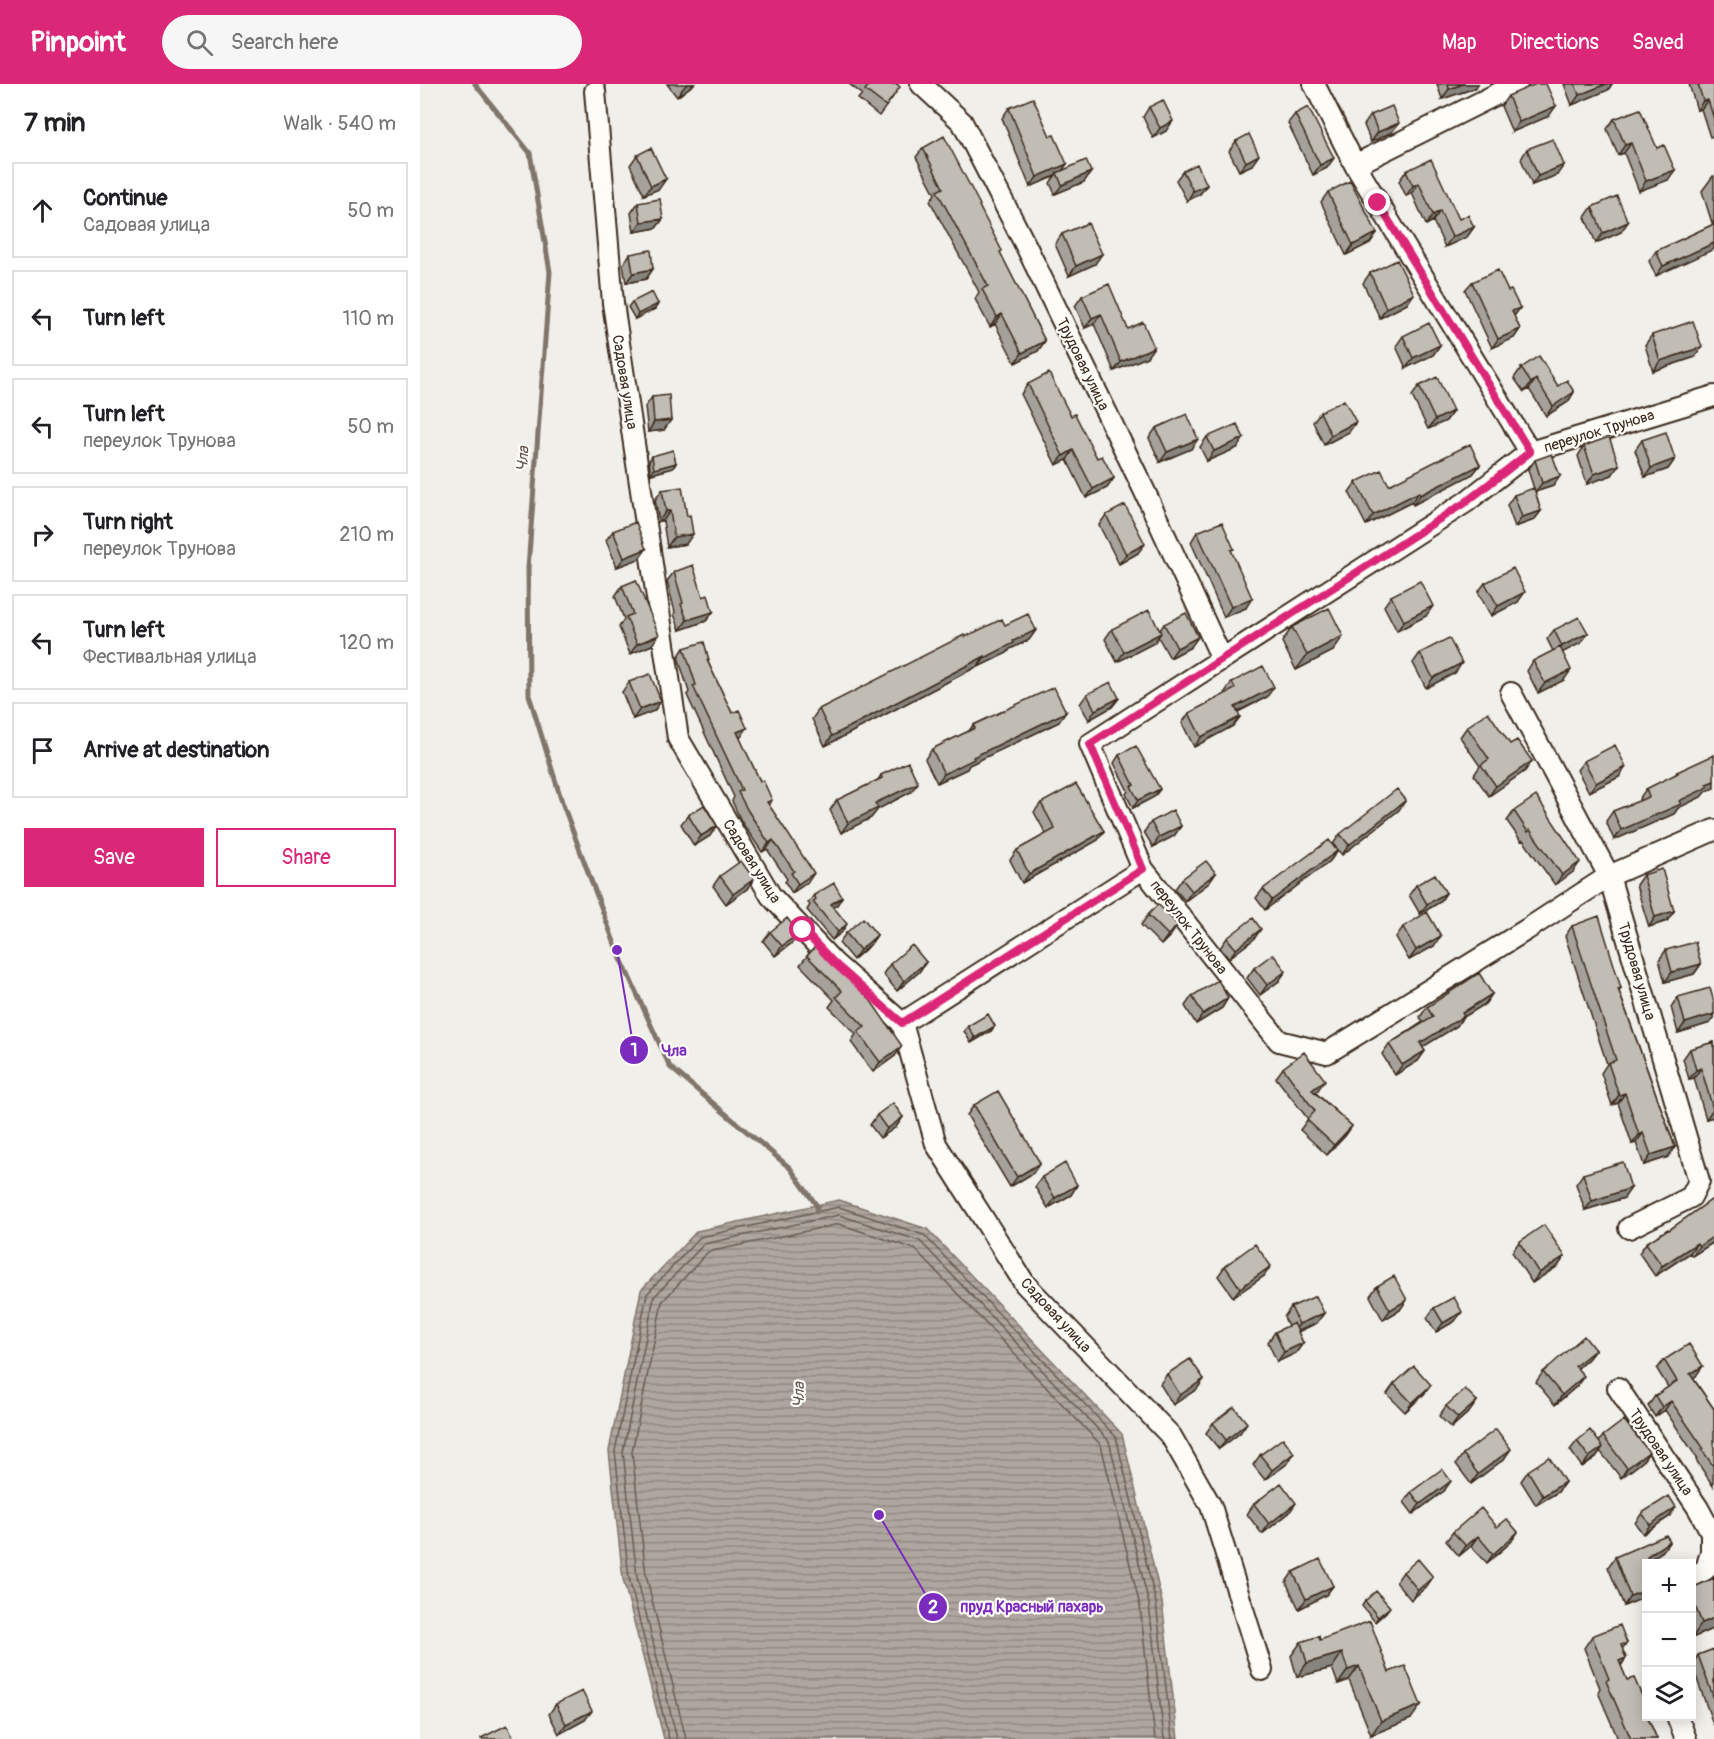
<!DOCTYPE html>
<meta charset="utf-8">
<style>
body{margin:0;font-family:Pangolin,sans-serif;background:#f6f6f6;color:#202124}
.controls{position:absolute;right:18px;bottom:18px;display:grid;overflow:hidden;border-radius:0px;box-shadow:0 3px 15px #0003}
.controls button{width:54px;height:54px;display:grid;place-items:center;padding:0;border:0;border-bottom:2px solid #e0e0e0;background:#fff;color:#202124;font:30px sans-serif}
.stop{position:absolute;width:18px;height:18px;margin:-14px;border:4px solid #db2777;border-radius:50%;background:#fff}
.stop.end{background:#db2777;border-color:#fff;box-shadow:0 2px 6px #0008}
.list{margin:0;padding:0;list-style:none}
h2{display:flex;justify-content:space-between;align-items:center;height:78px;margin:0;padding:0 24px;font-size:26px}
h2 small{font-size:20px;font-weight:400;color:#757577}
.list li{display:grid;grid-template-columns:39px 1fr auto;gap:18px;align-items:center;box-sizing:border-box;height:96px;margin:0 12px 12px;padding:0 12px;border:2px solid #e0e0e0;border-radius:0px}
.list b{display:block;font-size:22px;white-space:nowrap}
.list p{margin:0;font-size:20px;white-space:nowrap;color:#757577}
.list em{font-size:20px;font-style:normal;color:#757577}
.actions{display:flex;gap:12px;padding:18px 24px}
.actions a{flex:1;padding:14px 0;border:2px solid #db2777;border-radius:0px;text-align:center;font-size:21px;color:#db2777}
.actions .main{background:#db2777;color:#fff}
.icon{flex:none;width:33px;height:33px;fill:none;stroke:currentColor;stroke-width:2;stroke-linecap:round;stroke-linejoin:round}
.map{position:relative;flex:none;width:1294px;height:1655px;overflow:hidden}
header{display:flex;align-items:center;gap:36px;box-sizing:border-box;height:84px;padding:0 30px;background:#db2777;color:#fff}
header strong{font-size:28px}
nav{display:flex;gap:33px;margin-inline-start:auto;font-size:21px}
.search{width:420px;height:54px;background:#f6f6f6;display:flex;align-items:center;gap:15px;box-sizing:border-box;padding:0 21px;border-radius:33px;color:#757577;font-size:22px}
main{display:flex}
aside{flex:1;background:#fff}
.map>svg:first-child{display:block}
.water{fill:url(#water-rules);stroke:#80746b;stroke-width:1.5}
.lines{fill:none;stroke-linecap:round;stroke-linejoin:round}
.shore{stroke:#695c52;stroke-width:1.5}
.stream{stroke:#80746b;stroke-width:5}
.minor-casing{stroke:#3b2a1e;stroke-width:24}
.minor{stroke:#fdfcf7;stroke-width:20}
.wall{fill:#a6a29b;stroke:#3b2a1e;stroke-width:1.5}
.shaded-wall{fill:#87847e;stroke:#3b2a1e;stroke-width:1.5}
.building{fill:#c1bcb4;stroke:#3b2a1e;stroke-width:1.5}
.route{stroke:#db2777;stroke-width:8}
.labels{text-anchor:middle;stroke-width:4.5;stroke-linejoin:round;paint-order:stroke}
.street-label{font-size:15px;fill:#3b2a1e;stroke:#fdfcf7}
.water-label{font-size:16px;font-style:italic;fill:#63554b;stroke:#fdfcf7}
.leader{fill:none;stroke:#7b2cbf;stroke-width:2}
.callout-dot{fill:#7b2cbf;stroke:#fdfcf7;stroke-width:2}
.mark-label{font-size:18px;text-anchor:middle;font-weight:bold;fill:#fff}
.callout-label{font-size:16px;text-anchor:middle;font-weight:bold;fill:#7b2cbf;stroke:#fdfcf7;stroke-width:4.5;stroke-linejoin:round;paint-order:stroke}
</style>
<header>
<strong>Pinpoint</strong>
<div class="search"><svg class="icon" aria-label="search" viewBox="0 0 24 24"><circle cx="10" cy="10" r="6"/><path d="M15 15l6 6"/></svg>Search here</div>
<nav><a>Map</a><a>Directions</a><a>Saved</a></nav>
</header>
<main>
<aside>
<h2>7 min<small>Walk · 540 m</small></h2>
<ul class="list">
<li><svg class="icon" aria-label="ahead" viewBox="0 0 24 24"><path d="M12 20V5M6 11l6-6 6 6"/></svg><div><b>Continue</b><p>Садовая улица</p></div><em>50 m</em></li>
<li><svg class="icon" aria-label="left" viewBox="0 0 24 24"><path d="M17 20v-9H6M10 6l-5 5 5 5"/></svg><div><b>Turn left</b></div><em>110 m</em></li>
<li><svg class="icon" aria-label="left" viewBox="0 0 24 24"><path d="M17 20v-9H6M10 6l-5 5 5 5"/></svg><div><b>Turn left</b><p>переулок Трунова</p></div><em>50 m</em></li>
<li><svg class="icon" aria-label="right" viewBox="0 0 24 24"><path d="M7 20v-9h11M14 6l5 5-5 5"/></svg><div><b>Turn right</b><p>переулок Трунова</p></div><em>210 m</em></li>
<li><svg class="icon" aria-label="left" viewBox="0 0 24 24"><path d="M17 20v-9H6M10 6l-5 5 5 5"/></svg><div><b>Turn left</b><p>Фестивальная улица</p></div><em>120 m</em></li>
<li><svg class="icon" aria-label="arrive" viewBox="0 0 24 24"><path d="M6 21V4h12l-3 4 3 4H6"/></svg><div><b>Arrive at destination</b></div></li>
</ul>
<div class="actions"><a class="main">Save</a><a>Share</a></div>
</aside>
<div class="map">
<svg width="1294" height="1655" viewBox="0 0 1294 1655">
<defs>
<pattern id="water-rules" width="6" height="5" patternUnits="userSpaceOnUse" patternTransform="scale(1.5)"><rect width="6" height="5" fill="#aea69f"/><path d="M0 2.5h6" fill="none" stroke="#8f8781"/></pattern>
</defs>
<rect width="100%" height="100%" fill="#f1efea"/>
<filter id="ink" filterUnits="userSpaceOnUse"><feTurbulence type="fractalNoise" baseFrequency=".0167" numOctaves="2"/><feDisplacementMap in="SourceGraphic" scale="12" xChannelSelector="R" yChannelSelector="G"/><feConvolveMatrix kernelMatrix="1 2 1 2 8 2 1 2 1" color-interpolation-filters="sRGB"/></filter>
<g filter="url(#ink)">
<!-- water -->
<path class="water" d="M419,1116L507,1145L702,1350L742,1518L758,1655H244L203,1495L189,1367L221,1206L277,1147Z"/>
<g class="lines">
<!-- shore -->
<path class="shore" d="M249,1655L209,1494L195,1367L227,1210L280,1153L419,1123L504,1151L696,1353L736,1519L752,1655
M257,1655L217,1493L203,1368L234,1213L284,1160L419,1131L500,1157L689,1357L729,1520L744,1655
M266,1655L226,1491L212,1368L242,1218L288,1168L419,1140L495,1165L681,1361L720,1522L735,1655"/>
<!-- stream -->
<path class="stream" d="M55,0L110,69L130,188L108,484L109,611L142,718L197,866L250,983L370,1084L397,1122L396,1128"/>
<!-- minor casing -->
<g class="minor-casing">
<path id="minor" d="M501,0L542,38L607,164L724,406L802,575
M894,0L935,81L1110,368
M175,7L193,219L258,654L351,812L414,879L482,939L516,1060L605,1200L751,1352L791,1422L842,1586
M935,81L1097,0
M1294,312L1110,368L1046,418L670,660L723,785L859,957L907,969L1106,846L1189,792L1294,746
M1091,609L1189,792L1279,1097L1271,1113L1209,1144
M482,939L723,785
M1198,1304L1278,1424L1291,1448V1468L1286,1485L1272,1494
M1257,1632L1266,1655"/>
</g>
<!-- minor -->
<use href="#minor" class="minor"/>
</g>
<!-- wall -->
<path class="wall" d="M247,0H274L257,13Z
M429,0H477L473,13L459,32L438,15L442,10Z
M1017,0H1058L1055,4L1022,15Z
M1144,0H1192L1188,6L1152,21Z
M1269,0H1294V52L1290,53L1281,25L1277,26Z
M1088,12L1129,32L1092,48L1081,22Z
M729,23L746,47L733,54L723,33Z
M589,24L642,87L671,88L664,98L635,110L630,99L635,92L610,103L582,34Z
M875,30L907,84L893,91L868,39Z
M951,31L972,48L951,58L944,41Z
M1194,35L1248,96L1219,107L1204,69L1198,71L1187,45Z
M816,57L832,81L819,87L809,67Z
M503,64L559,122L580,169L625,257L618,267L595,279L575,240L570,243L555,215L559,208L510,117L515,110L496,73Z
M1107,65L1137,91L1112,101L1101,75Z
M217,71L239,105L224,111L210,81Z
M763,87L787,101L780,110L767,117L756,96Z
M986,87L1039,135L1054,143L1047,153L1025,163L1013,137L1006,141L992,109L986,112L979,97Z
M1293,92H1294V138L1292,139L1282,107Z
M908,108L957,149L950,159L926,171L901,118Z
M218,119L243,135L236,144L214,148L211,129Z
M1172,123L1201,148L1176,159L1165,133Z
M1294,140L1236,192L1229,177L1236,167Z
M642,150L675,180L649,192L635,160Z
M210,170L233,185L226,195L206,199L203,180Z
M950,189L987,220L960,234L943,199Z
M1052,198L1088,207L1100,224L1094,232L1100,245L1094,254L1072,264L1045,206Z
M662,212L708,245L727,273L694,287L674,240L665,244L655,222Z
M212,218L238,220L235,225L215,235L208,223Z
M1232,251L1275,273L1233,287L1225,261Z
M983,252L1020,261L1013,271L986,284L976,262Z
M1101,284L1138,302L1154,308L1148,318L1126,332L1109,305L1104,308L1094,294Z
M608,300L651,332L677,374L694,394L687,404L666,414L647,376L636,381L601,310Z
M999,302L1033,327L1026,337L1008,345L992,312Z
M232,313L244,346L228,348L225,323Z
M900,328L936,338L929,348L904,361L893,338Z
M736,344L771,365L740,378L729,354Z
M787,353L817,364L787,377L780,363Z
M1222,356L1255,375L1248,385L1225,393L1215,366Z
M1164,362L1192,391L1167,400L1158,372Z
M232,372L256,379L253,384L231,390L229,377Z
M1115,376L1140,392L1133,402L1115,408L1108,386Z
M1060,381L1053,390L993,421L992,418L946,441L929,408L936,398L969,401Z
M242,406L266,460L247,463L243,437H239L235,416Z
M1094,411L1121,427L1114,436L1095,443L1087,421Z
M686,431L718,469L699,480L679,441Z
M193,447L226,465L219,475L197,483L186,456Z
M777,448L812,468L826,524L804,533L771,458Z
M254,488L283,513L293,528L286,537L260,546L254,530L255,528L247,497Z
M1065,499L1098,518L1071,532L1058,508Z
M202,502L232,561L210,570L199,543L204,535L195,512Z
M971,512L1006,532L977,547L964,522Z
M744,540L771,563L750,574L738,553L734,559L697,578L685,555L692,545L740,546Z
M585,541L616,546L609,556L590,565L587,569L558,583V582L405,662L392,635L399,625L545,553Z
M872,543L913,567L876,586L862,558Z
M1134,546L1168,549L1161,559L1142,568L1144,596L1118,609L1107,587L1113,577L1133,567L1127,555Z
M264,564L289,576L288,578L312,629L327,644L319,653L340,697L352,716L349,721L388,798L372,809L365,798L367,795L347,765L342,768L321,737L312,717L314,713L267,611L269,608L258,573Z
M1000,569L1035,589L1006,604L993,579Z
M209,598L241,617L234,627L213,635L202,608Z
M812,598L847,613L818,628L820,633L813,642L774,663L762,639L769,629L806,610L805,608Z
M667,610L699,614L692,623L669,636L660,620Z
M639,638L549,681L547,685L517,699L505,675L512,665L549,647L553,641Z
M1047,643L1090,660L1112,677L1105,687L1069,712L1054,691L1060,682L1040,653Z
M699,671L740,705L734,713L713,724L706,710L708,707L694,679Z
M1164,677L1199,693L1169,708L1157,686Z
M1257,688L1285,708L1281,713L1258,724L1254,730L1194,756L1186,737L1193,727L1220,717L1219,715L1226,705L1255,691Z
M461,691L491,708L458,725L451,734L421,749L410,726L417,716L458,696Z
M621,719L684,747L678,756L602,799L590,776L597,766L626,750L614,728Z
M979,726L922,771L913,760L920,750Z
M1094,727L1153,788L1135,801L1103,756L1101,757L1087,737Z
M268,731L290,752L274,762L261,740Z
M731,738L761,742L754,752L733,763L724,748Z
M917,767L910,777L845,826L836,814L843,805Z
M796,789L789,799L765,817L755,805L762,795Z
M1223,791L1254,827L1247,837L1229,843L1216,801Z
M300,792L327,805L306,820L293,802Z
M996,801L1026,809L1020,818L1000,830L989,811Z
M394,811L422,813L417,821L413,823L422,848L412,856L387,826L390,821L388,819Z
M728,831L751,851L741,861L721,841Z
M1152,842L1201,904L1199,907L1255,1063L1248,1073L1224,1081L1216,1059L1212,1060L1198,1019L1192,1021L1181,989L1187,980L1145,852Z
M983,843L1014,862L989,876L976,853Z
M350,848L379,849L372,859L355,872L343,857Z
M426,849L457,851L450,861L433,876L419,859Z
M807,854L834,855L809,874L800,864Z
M397,861L475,972L453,988L431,958L436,950L409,923L414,916L380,881L387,872Z
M1246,866L1281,880L1274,890L1245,898L1239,876Z
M506,878L499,888L477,907L463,890L470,880Z
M834,884L859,897L840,911L827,894Z
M1072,910L1065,920L1042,934L1037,942L1002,963L1005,967L998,977L975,991L962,970L969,960L1003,938L1000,933L1007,923Z
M772,912L808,914L802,924L776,940L765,922Z
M1258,913L1294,930V934L1290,939L1258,949L1251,923Z
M548,942L571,947L551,959L544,947Z
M1294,958V1033L1286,1035L1274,994L1269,995L1263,975L1270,965Z
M863,984L898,1006L895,1008L932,1042L925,1052L907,1071L880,1046L888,1035L856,994Z
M554,1021L613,1089L590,1103L547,1031Z
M457,1031L483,1033L476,1043L460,1054L450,1041Z
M1163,1090L1204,1114L1165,1126L1156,1100Z
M622,1093L657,1101L651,1111L628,1124L615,1103Z
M1294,1114V1158L1272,1172L1270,1169L1235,1192L1219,1169L1226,1159L1249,1146Z
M1099,1158L1145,1172L1138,1182L1112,1199L1092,1168Z
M805,1182L844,1192L813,1213L798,1192Z
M957,1202L980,1226L963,1236L950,1212Z
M871,1223L904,1229L897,1239L878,1248L883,1259L876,1269L857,1278L848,1258L855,1248L868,1242L864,1233Z
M1014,1224L1035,1237L1016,1248L1007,1234Z
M1175,1266L1168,1275L1157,1285V1302L1135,1321L1116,1298L1123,1288Z
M1244,1276L1276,1292L1273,1294L1294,1325L1293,1402L1276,1376L1277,1374L1245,1326L1235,1333L1228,1322L1235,1312L1248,1303L1237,1285Z
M747,1290L784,1295L777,1305L753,1321L740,1300Z
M974,1300L1011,1301L1004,1310L985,1328L967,1310Z
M1057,1317L1050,1327L1031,1344L1019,1332L1026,1322Z
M793,1339L820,1349L799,1365L786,1349Z
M1183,1352L1229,1368L1222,1378L1201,1394L1180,1367L1176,1373L1162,1383L1150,1366L1157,1357L1179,1358Z
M1043,1370L1084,1375L1051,1400L1036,1380Z
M840,1371L868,1379L845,1396L833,1381Z
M1108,1387L1145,1398L1138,1408L1116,1421L1101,1397Z
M1024,1407L993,1430L984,1418L991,1408Z
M834,1420L869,1429L842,1450L827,1430Z
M1222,1429L1249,1433L1223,1450L1215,1439Z
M1033,1448L1091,1458L1067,1479L1051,1462L1039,1472L1026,1457Z
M1243,1467L1228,1476L1227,1479V1484L1225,1486L1227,1490V1511L1225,1513L1204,1522L1188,1483L1195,1473Z
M873,1488L913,1502L906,1511L879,1525L866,1498Z
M983,1488L1013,1493L1006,1503L991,1516L976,1498Z
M1294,1494V1544L1272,1554V1504Z
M945,1517L966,1528L955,1538L942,1522Z
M1172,1552L1207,1559L1202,1565L1206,1574L1201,1582L1207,1596L1227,1623L1226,1629L1237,1655H1198L1178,1608L1180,1604L1164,1564Z
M900,1556L969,1588L991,1635L951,1651L929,1596L918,1600L912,1584L877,1593L871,1572L881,1558Z
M1294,1565V1639L1293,1640L1272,1581L1278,1571Z
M136,1620L165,1636L139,1650L129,1630Z"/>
<!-- shaded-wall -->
<path class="shaded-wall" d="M268,0H274L257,13L264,3Z
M1043,0H1058L1055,4L1022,15L1029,5Z
M1186,0H1192L1188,6L1152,21L1159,11Z
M1288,16L1281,25L1277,26L1283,17Z
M1136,22L1129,32L1092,48L1099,38Z
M753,37L746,47L733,54L740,44Z
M979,39L972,48L951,58L958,48Z
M1211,59L1204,69L1198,71L1205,61Z
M839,71L832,81L819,87L826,78Z
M914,74L907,84L893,91L900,81Z
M647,80L640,90L637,89L635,92L610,103L617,93Z
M1144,81L1137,91L1112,101L1118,92Z
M1255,86L1248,96L1219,107L1226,97Z
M671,88L664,98L635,110L642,101Z
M246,95L239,105L224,111L231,102Z
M999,99L992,109L986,112L993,102Z
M787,101L780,110L767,117L773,107Z
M1020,127L1013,137L1006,141L1013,131Z
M243,135L236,144L214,148L221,138Z
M1208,138L1201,148L1176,159L1183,149Z
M1054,143L1047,153L1025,163L1032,153Z
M957,149L950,159L926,171L933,161Z
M1294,159V165L1236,192L1243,182Z
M682,170L675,180L649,192L656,182Z
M233,185L226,195L206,199L213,189Z
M994,210L987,220L960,234L966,224Z
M238,220L235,225L215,235L218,230Z
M1100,224L1094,232L1092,227Z
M582,230L575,240L570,243L577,233Z
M681,230L674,240L665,244L672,234Z
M1100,245L1094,254L1072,264L1078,255Z
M625,257L618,267L595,279L602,269Z
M1020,261L1013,271L986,284L993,274Z
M734,263L727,273L694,287L701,278Z
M1282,263L1275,273L1233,287L1240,277Z
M1116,295L1109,305L1104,308L1111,299Z
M1154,308L1148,318L1126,332L1133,322Z
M1033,327L1026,337L1008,345L1015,336Z
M251,336L244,346L228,348L234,338Z
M936,338L929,348L904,361L911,351Z
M824,354L817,364L787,377L794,367Z
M778,355L771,365L740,378L747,368Z
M653,366L647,376L636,381L643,372Z
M1255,375L1248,385L1225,393L1231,384Z
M256,379L253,384L231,390L234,385Z
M1060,381L1053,390L993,421L1000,411Z
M1199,381L1192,391L1167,400L1174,390Z
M1140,392L1133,402L1115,408L1122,399Z
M694,394L687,404L666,414L673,405Z
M999,408L992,418L946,441L953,431Z
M246,427H250L243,437H239Z
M1121,427L1114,436L1095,443L1102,433Z
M273,450L266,460L247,463L254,453Z
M725,460L718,469L699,480L706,470Z
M226,465L219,475L197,483L204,474Z
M1105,508L1098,518L1071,532L1078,522Z
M832,514L826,524L804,533L811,523Z
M1013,522L1006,532L977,547L984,537Z
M293,528L286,537L260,546L267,536Z
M616,546L609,556L590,565L587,569L558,583L565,574L593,557Z
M741,549L734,559L697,578L704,568Z
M1168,549L1161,559L1136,572L1142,562Z
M239,551L232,561L210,570L217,560Z
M923,552L913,567L876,586L887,571Z
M778,553L771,563L750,574L757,564Z
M565,572L558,582L405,662L412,652Z
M1042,579L1035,589L1006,604L1013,594Z
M1151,586L1144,596L1118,609L1125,599Z
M854,603L847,613L808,632L815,623Z
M699,614L692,623L669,636L675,626Z
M241,617L234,627L213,635L220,625Z
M646,628L639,638L549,681L547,685L517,699L524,690L553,673Z
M820,633L813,642L774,663L781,653Z
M327,644L321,653L311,658L317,648Z
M1112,677L1105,687L1069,712L1076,702Z
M1206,683L1199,693L1169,708L1176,699Z
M1294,697V704L1285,708L1281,713L1258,724L1254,730L1194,756L1201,746L1259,717L1286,700Z
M498,699L491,708L458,725L451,734L421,749L428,739L455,719Z
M740,705L734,713L713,724L718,716Z
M986,716L979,726L922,771L929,761Z
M297,742L290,752L274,762L281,752Z
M761,742L754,752L733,763L739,753Z
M684,747L678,756L602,799L609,790Z
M353,756L347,765L342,768L349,759Z
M917,767L910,777L845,826L852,816Z
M1160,778L1153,788L1135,801L1142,791Z
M394,789L388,798L372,809L378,800Z
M796,789L789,799L765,817L772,807Z
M334,795L327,805L306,820L313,810Z
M1026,809L1020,818L1000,830L1007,820Z
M422,813L417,821L405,828L411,820Z
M1254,827L1247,837L1229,843L1235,833Z
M427,840L422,848L412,856L418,848Z
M758,841L751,851L741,861L748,851Z
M841,845L834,855L809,874L816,865Z
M379,849L372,859L355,872L362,862Z
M457,851L450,861L433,876L440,866Z
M1021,852L1014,862L989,876L996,866Z
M506,878L499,888L477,907L484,897Z
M1281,880L1274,890L1245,898L1252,888Z
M866,887L859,897L840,911L847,901Z
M1072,910L1065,920L1042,934L1037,942L993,969L1000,959L1042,929Z
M808,914L802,924L776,940L783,930Z
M1294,930V934L1290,939L1258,949L1265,939Z
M575,942L571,947L551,959L555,954Z
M482,962L475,972L453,988L460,978Z
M1005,967L998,977L975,991L982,981Z
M1281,984L1274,994L1269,995L1276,986Z
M905,996L898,1006L885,1016L892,1006Z
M1205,1009L1198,1019L1192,1021L1199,1011Z
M1293,1025H1294V1033L1286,1035Z
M483,1033L476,1043L460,1054L467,1045Z
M932,1042L925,1052L907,1071L914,1061Z
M1223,1049L1216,1059L1212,1060L1219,1051Z
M1255,1063L1248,1073L1224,1081L1231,1071Z
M620,1079L613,1089L590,1103L597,1093Z
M657,1101L651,1111L628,1124L635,1114Z
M1211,1104L1204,1114L1165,1126L1172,1117Z
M1294,1152V1158L1272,1172L1279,1162Z
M1277,1159L1270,1169L1235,1192L1242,1182Z
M1145,1172L1138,1182L1112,1199L1119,1189Z
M851,1182L844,1192L813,1213L820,1204Z
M987,1216L980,1226L963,1236L970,1226Z
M1042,1228L1035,1237L1016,1248L1023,1239Z
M904,1229L897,1239L872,1250L879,1240Z
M883,1259L876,1269L857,1278L864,1268Z
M1175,1266L1168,1275L1148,1292L1155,1282Z
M1283,1282L1276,1292L1263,1300L1270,1290Z
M1164,1292L1157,1302L1135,1321L1142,1311Z
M784,1295L777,1305L753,1321L760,1311Z
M1011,1301L1004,1310L985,1328L992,1319Z
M1057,1317L1050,1327L1031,1344L1038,1334Z
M1251,1317L1245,1326L1235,1333L1242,1323Z
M827,1339L820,1349L799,1365L806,1356Z
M1183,1363L1176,1373L1162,1383L1169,1373Z
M1091,1365L1084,1375L1051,1400L1058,1390Z
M1229,1368L1222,1378L1201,1394L1207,1384Z
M874,1369L868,1379L845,1396L852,1386Z
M1031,1397L1024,1407L993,1430L1000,1420Z
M1145,1398L1138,1408L1116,1421L1123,1412Z
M876,1419L869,1429L842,1450L849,1440Z
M1256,1423L1249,1433L1223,1450L1230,1441Z
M1098,1448L1091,1458L1067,1479L1073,1470Z
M1058,1452L1051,1462L1039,1472L1046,1462Z
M1250,1457L1243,1467L1220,1482L1227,1472Z
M1013,1493L1006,1503L991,1516L998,1506Z
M913,1502L906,1511L879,1525L886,1515Z
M1227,1506V1511L1225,1513L1204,1522L1210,1512Z
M970,1523L966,1528L955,1538L958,1533Z
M1294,1534V1544L1272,1554L1282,1539Z
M922,1569L912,1584L877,1593L887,1579Z
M1206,1574L1198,1586L1199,1577Z
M939,1582L929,1596L918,1600L928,1586Z
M1001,1621L991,1635L951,1651L961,1637Z
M172,1627L165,1636L139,1650L146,1640Z"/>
<!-- building -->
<path class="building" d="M448,0H477L480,3L466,22L445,6L449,1Z
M1028,0H1043L1029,5Z
M1116,0H1126L1136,22L1099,38L1088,12Z
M1155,0H1186L1159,11Z
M1278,0H1294V35L1288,16L1283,17Z
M613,14L630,52L634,51L647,80L617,93L589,24Z
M743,16L753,37L740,44L729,23Z
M972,22L979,39L958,48L951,31Z
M888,23L914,74L900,81L875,30Z
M1220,25L1237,64L1244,61L1255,86L1226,97L1211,59L1205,61L1194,35Z
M829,50L839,71L826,78L816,57Z
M524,52L560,121L559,122L582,167L580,168L625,257L602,269L582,230L577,233L562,205L568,202L517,107L523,104L503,64Z
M1133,55L1144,81L1118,92L1107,65Z
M231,64L246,95L231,102L217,71Z
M1011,75L1039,135L1048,131L1054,143L1032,153L1020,127L1013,131L999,99L993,102L986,87Z
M666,76L671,88L642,101L637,89Z
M777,80L787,101L773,107L763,87Z
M930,97L957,149L933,161L908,108Z
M1197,112L1208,138L1183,149L1172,123Z
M240,115L243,135L221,138L218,119Z
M668,139L682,170L656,182L642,150Z
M1294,140V159L1243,182L1236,167Z
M231,166L233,185L213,189L210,170Z
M977,176L994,210L966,224L950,189Z
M1078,186L1088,207L1091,206L1100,224L1092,227L1100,245L1078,255L1052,198Z
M689,200L708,245L723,238L734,263L701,278L681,230L672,234L662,212Z
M232,208L238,220L218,230L212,218Z
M1273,237L1282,263L1240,277L1232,251Z
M1009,239L1020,261L993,274L983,252Z
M1119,272L1138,302L1147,296L1154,308L1133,322L1116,295L1111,299L1101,284Z
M629,289L651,332L655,330L677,374L682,372L694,394L673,405L653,366L643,372L608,300Z
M1017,293L1033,327L1015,336L999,302Z
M249,311L251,336L234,338L232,313Z
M924,316L936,338L911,351L900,328Z
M767,330L778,355L747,368L736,344Z
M817,340L824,354L794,367L787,353Z
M1246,348L1255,375L1231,384L1222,356Z
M1189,353L1199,381L1174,390L1164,362Z
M1050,360L1060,381L1000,411L999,408L953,431L936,398L961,386L969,401Z
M253,366L256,379L234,385L232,372Z
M1132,370L1140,392L1122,399L1115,376Z
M262,403L267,432L270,431L273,450L254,453L250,427H246L242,406Z
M1114,404L1121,427L1102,433L1094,411Z
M705,421L725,460L706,470L686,431Z
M216,438L226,465L204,474L193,447Z
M802,438L814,465L811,466L832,514L811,523L777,448Z
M273,481L283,513L288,511L293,528L267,536L261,520L263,519L254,488Z
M1093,484L1105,508L1078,522L1065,499Z
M216,496L239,551L217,560L206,533L213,530L202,502Z
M1000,497L1013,522L984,537L971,512Z
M909,524L923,552L887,571L872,543Z
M729,526L741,549L704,568L692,545Z
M766,529L778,553L757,564L744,540Z
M608,530L616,546L593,557L594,559L565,574V572L412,652L399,625L544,551L545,553L582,535L585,541Z
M1159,533L1168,549L1142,562L1134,546Z
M1029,554L1042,579L1013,594L1000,569Z
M284,558L289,576H287L312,629L319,626L327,644L317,648L340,697L343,696L352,716L347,718L394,789L378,800L371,789L374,787L353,756L349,759L328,727L318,708L322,706L273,602L276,601L264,564Z
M1140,563L1151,586L1125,599L1113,577Z
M843,582L854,603L815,623L820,633L781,653L769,629L815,605L812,598Z
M230,590L241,617L220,625L209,598Z
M691,598L699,614L675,626L667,610Z
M634,603L646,628L553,673L554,675L524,690L512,665L555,644L553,641Z
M1068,628L1090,660L1097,656L1112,677L1076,702L1061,681L1069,675L1047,643Z
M1195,661L1206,683L1176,699L1164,677Z
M716,662L740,705L718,716L711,702L714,701L699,671Z
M1294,671V697L1286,700L1288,703L1259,717L1261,720L1201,746L1193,727L1229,713L1226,705L1258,689L1257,688Z
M488,678L498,699L455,719L458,724L428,739L417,716L462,694L461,691Z
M656,700L684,747L609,790L597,766L635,745L621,719Z
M977,705L986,716L929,761L920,750Z
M1116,712L1160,778L1142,791L1110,746L1108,748L1094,727Z
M284,721L297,742L281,752L268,731Z
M753,726L761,742L739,753L731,738Z
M909,756L917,767L852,816L843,805Z
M321,777L334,795L313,810L300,792Z
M786,777L796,789L772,807L762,795Z
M1242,785L1254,827L1235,833L1223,791Z
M1015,790L1026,809L1007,820L996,801Z
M414,799L422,813L411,820L427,840L418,848L393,818L396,815L394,811Z
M738,820L758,841L748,851L728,831Z
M1007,828L1021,852L996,866L983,843Z
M1179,832L1201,904L1198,905L1255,1063L1231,1071L1223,1049L1219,1051L1205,1009L1199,1011L1188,979L1196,976L1152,842Z
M367,834L379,849L362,862L350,848Z
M443,834L457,851L440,866L426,849Z
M833,834L841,845L816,865L807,854Z
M1275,858L1281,880L1252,888L1246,866Z
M397,861L449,914L482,962L460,978L438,948L445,943L416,913L422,907L387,872Z
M492,861L506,878L484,897L470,880Z
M853,870L866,887L847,901L834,884Z
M1059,889L1072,910L1042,929L1044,932L1000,959L1005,967L982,981L969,960L1013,933L1007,923Z
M798,896L808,914L783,930L772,912Z
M1290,904L1294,918V930L1265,939L1258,913Z
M568,930L575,942L555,954L548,942Z
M1294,958V1025H1293L1281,984L1276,986L1270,965Z
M884,968L905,996L892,1006L932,1042L914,1061L887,1036L895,1027L863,984Z
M578,1007L620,1079L597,1093L554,1021Z
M473,1019L483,1033L467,1045L457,1031Z
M1203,1078L1211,1104L1172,1117L1163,1090Z
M645,1079L657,1101L635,1114L622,1093Z
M1294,1114V1152L1279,1162L1277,1159L1242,1182L1226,1159L1248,1145L1249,1146Z
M1124,1141L1145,1172L1119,1189L1099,1158Z
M835,1160L851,1182L820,1204L805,1182Z
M974,1192L987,1216L970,1226L957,1202Z
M896,1212L904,1229L879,1240L871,1223Z
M1034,1213L1042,1228L1023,1239L1014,1224Z
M874,1239L883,1259L864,1268L855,1248Z
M1164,1252L1175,1266L1155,1282L1164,1292L1142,1311L1123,1288Z
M1269,1260L1283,1282L1270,1290L1294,1325V1383L1282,1366L1284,1365L1251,1317L1242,1323L1235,1312L1257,1297L1244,1276Z
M770,1275L784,1295L760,1311L747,1290Z
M994,1282L1011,1301L992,1319L974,1300Z
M1045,1305L1057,1317L1038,1334L1026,1322Z
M814,1323L827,1339L806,1356L793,1339Z
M1204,1336L1229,1368L1207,1384L1183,1352Z
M1076,1345L1091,1365L1058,1390L1043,1370Z
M1170,1346L1183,1363L1169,1373L1157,1357Z
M863,1354L874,1369L852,1386L840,1371Z
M1129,1373L1145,1398L1123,1412L1108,1387Z
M1022,1385L1031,1397L1000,1420L991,1408Z
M861,1399L876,1419L849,1440L834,1420Z
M1249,1412L1256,1423L1230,1441L1222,1429Z
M1061,1424L1077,1443L1087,1435L1098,1448L1073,1470L1058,1452L1046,1462L1033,1448Z
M1246,1451L1250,1457L1227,1472L1229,1479H1227V1481L1223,1482L1227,1490V1506L1210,1512L1195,1473Z
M900,1475L913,1502L886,1515L873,1488Z
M998,1475L1013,1493L998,1506L983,1488Z
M1294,1494V1534L1282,1539L1272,1515V1504Z
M956,1507L970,1523L958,1533L945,1517Z
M950,1537L969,1588L985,1582L1001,1621L961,1637L939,1582L928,1586L922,1569L887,1579L881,1558L899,1552L900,1556Z
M1200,1541L1207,1559L1201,1561L1206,1574L1199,1577L1207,1596L1214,1594L1227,1623V1626L1225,1627L1227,1632L1237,1655H1211L1186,1597L1189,1595L1172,1552Z
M1294,1565V1615L1278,1571Z
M162,1607L172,1627L146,1640L136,1620Z
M87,1641L94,1655H61V1654Z"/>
</g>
<g class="lines" filter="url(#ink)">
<!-- route -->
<path class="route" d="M383,846L414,879L482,939L723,785L670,660L1046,418L1110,368L958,119"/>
</g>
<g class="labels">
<!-- street labels -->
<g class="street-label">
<text transform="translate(663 280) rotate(64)" y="5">Трудовая улица</text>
<text transform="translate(205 298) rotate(81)" y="5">Садовая улица</text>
<text transform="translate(1179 347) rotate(-17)" y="5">переулок Трунова</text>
<text transform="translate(332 777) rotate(58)" y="5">Садовая улица</text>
<text transform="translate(769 843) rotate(52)" y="5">переулок Трунова</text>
<text transform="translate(1217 887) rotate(74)" y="5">Трудовая улица</text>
<text transform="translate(636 1231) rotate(47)" y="5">Садовая улица</text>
<text transform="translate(1241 1368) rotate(56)" y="5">Трудовая улица</text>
</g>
<!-- water labels -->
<g class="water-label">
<text transform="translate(102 375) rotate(-86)" y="6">Чла</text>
<text transform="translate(378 1311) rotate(-89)" y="6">Чла</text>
</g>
</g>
<!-- callouts -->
<path class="leader" d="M197 866L214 966M459 1431L513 1523"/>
<g class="callout-dot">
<circle cx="197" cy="866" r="6"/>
<circle cx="459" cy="1431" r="6"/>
<circle cx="214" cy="966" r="15"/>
<circle cx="513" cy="1523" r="15"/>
</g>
<g class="mark-label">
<text x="214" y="972">1</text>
<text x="513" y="1529">2</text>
</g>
<g class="callout-label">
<text x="254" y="972">Чла</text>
<text x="612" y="1528">пруд Красный пахарь</text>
</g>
</svg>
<div class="controls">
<button>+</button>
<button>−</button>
<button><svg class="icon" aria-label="layers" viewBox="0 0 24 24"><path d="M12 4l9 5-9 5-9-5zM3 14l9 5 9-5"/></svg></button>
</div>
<div class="stop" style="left:383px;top:846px"></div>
<div class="stop end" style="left:958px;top:119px"></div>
</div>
</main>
